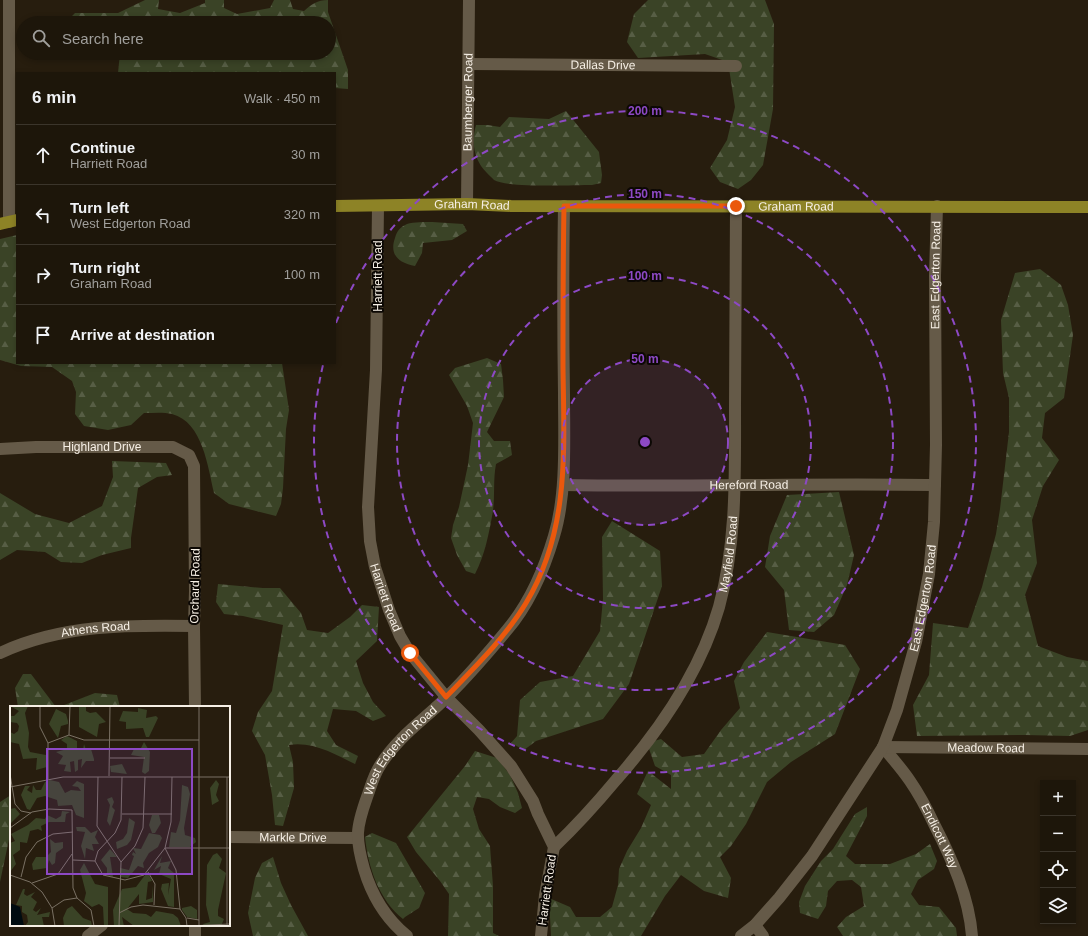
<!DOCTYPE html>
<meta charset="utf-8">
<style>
body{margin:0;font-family:Helvetica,sans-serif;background:#251f13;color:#f1f3f6}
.controls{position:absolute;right:12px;bottom:12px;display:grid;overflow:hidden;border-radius:0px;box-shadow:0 2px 6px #0003}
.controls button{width:36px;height:36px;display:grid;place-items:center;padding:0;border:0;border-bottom:1px solid #3b352b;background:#1d160a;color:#f1f3f6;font:20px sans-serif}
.stop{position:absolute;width:12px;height:12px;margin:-9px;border:3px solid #ea580c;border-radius:50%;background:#fff}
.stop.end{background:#ea580c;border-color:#fff;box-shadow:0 1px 4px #0008}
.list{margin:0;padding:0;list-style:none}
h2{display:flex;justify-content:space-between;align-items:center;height:52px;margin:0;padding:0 16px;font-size:17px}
h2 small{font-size:13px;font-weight:400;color:#a09f9c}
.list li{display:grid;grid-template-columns:26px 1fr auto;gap:12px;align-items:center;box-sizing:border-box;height:60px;padding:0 16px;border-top:1px solid #3b352b}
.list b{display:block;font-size:15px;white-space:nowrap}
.list p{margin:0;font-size:13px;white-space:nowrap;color:#a09f9c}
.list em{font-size:13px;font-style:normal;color:#a09f9c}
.icon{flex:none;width:22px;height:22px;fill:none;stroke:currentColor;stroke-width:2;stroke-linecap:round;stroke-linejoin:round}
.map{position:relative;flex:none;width:1088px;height:936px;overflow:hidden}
.search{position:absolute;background:#1d160a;box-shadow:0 2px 6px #0003;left:16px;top:16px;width:320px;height:44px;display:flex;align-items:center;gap:10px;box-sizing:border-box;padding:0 14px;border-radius:22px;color:#a09f9c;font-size:15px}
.panel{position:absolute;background:#1d160a;box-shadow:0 2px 6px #0003;left:16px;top:72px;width:320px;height:292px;border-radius:0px}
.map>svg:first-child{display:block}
.forest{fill:url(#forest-firs)}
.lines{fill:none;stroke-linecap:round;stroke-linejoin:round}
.minor{stroke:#655a48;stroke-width:12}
.major{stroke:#8d8326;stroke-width:12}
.route{stroke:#ea580c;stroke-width:5}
.ring{fill:none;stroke:#8d49c5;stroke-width:2;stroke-dasharray:7 5}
.labels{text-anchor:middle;stroke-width:4;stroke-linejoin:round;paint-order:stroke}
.street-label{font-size:12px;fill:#f6efe5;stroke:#0c0804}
.inset-road{fill:none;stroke:#7a7164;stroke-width:1}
.view{fill:#8d49c5;fill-opacity:0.15;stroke:#8d49c5;stroke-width:2}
.inset-edge{fill:none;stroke:#f6efe5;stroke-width:2}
.centre{fill:#8d49c5;stroke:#0c0804;stroke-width:2}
.ring-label{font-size:12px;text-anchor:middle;font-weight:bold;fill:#8d49c5;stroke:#0c0804;stroke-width:4;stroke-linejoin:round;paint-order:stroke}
</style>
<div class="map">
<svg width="1088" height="936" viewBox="0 0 1088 936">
<defs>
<pattern id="forest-firs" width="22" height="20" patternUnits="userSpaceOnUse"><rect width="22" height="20" fill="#3a4326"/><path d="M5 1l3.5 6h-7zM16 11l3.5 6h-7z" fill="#575e45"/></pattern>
</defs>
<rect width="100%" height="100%" fill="#271d0e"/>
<!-- forest -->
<path class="forest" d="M145,0H159L158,9L180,13L205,3V0H224V8L237,14L270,8L274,0H290L293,9L304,11C312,4 317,0 328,0V12L348,70V89L335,88V73H118L120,53H329V23H70L68,20L75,13H118Z
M648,0H765L774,24L773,109L763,165L751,180L738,189L720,182L710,168L727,140L735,107L728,62L705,54L638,58L627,42L634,14Z
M566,111L599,152L602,175L601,183L592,185C572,185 508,188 494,180C492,178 489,175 487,173C474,160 471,143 476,125H488L500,127L509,117L549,119Z
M432,222L463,224L467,231L452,240L423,243L422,253L415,266C399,263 389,255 395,238C397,231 400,227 407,224C414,222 425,222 432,222Z
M17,235V363H282L289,410L286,429L283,488L281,504L276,516L229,504L214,493C208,468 203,422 172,414C164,412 153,413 144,413L131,425L108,430L84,426L75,414L76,392L72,381L52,367L21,366L0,360V239Z
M1040,269L1061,285L1068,305L1073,335L1064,398L1045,413L1042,438L1059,460L1043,486L1032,520L1037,563L1025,595L1038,646L1067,657L1088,661V730L1070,736L1025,735L917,736L913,705L929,675L933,623L968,628L982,587L996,534L1000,509L1009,432V398L1003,373L1001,320L1015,273Z
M487,358L501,364L503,380L504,397L487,432L494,441H510L512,455L496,464C493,480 495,495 493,511C489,533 485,555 475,574L466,571L457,555L451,538L453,525L459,507L468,465L473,423L467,406L449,375L455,368Z
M112,461L166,463L172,475L157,477L138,488L131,538V548L102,555L82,563L61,562L45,552L17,550L0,560V493L35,514L69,523L102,506L113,477Z
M839,492L854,555L847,585L834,615L814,632L789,630L784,590L765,567L770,536L787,495Z
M612,521L660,551L662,586L629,684L603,719L536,741L524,750L511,743L517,736L520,700L540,682L573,676L600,631L603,599L602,537Z
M218,584L263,588H280L301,613L307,630L328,633L350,617L362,605L379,607L377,641L356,661L363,683L373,702L386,716L373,721L356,711L333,709L327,731L336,745L358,756L355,764C335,754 312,741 289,745L293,762L294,788L283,826L275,825L272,795L265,755L252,731L258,712L272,691L283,625L243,616L224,614L216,602Z
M767,632L845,645L860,669L835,734L791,762L767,782L746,824L731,846L720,857L731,878L728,898L704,891L681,875L665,896L641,936H551L549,898L570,907L576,917H600L612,907L618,885L619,869L627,851L641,828L651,805L637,794L648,771L671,789V775L655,766L647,743L661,739L682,757L704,754L721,730L740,708L734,681L744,662Z
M23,674H31L56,707H18L15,688Z
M95,693L117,695L120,707H59Z
M475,751L497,758L510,775L518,793L522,808L515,813L500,807L489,799L477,797L473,809L479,829L490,846L493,886V933L499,936H448L449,894L440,881L416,852L407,837L465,766Z
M11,795V830L0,882V802Z
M867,807V816L846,856L855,864H890L916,854L930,844L937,861L934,869L918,880L911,894L919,905L939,907L956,928L957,936H843L837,927L846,917L864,906L861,887L852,880L837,881L828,891L826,906L818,919L800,913L799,902L805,886L821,861L833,849L855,814Z
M372,833L396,843L425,893L419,908L405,917L403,919C379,900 368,867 365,837Z
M273,857L281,883L291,905L308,936H253L248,913L255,878L262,863Z"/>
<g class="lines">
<!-- minor -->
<g class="minor">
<path id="s1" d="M469,64L736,66"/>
<path id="s2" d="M467,204L469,0"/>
<path id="s3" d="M378,206L376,370L368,507L370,541L375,567L389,610L400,636L410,653L446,697L479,730L511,766L533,801L538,814L554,847L545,895L541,936"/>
<path d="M9,222V0"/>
<path id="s4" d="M0,449L36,447H173L189,455L194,466L195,591L194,626L195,707"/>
<path id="s5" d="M563,485C687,487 811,483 935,485"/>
<path id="s6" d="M0,653C62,624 128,625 194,626"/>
<path id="s7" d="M883,747C892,758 902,769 910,781C919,794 927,809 934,824C952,859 969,897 972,936"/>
<path id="s8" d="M883,747L1088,749"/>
<path id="s9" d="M229,837L357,838"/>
<path id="s10" d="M554,847C576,826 596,804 616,780C660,730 700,673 719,607C737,542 735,473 735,406C735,339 736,272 736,206"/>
<path d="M195,925V936"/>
<path d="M755,925L763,936"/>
<path d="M88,936L102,925"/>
<path id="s11" d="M407,936C385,918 372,896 364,869C355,837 356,828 367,797C371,786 374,774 381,764C398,737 425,719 447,697C468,676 488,653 507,630C530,603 544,570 554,536C567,494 564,438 564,394C563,331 563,269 564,206"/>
<path id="s12" d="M741,936L755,925L779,898L812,856L883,747L897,710L916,642L929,574L934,522L936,445L935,276L937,206"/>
</g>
<!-- major -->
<g class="major">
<path id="s13" d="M335,206L467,204L511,206L1088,207"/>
<path d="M0,224L17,220"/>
</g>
</g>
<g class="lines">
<!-- route -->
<path class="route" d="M410,653L446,697C474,668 505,638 526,603C570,530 564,449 563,367C563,313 563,260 564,206H736"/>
</g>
<!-- distance rings -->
<circle cx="645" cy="442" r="83" fill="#8d49c5" fill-opacity=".12"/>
<g class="ring">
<circle cx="645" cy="442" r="83"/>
<circle cx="645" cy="442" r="166"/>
<circle cx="645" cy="442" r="248"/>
<path d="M336 323A331 331 0 1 1 323 365"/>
</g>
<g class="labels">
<!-- street labels -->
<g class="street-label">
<text dy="4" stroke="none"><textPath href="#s1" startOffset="134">Dallas Drive</textPath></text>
<text dy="4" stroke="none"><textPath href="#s2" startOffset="102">Baumberger Road</textPath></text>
<text dy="4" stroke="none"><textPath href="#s13" startOffset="137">Graham Road</textPath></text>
<text dy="4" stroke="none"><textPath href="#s13" startOffset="461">Graham Road</textPath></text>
<text dy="4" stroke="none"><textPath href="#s12" startOffset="716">East Edgerton Road</textPath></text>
<text transform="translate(378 276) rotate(-90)" y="4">Harriett Road</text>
<text dy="4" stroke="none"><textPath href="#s4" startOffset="102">Highland Drive</textPath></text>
<text dy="4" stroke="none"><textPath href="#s5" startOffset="186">Hereford Road</textPath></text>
<text dy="4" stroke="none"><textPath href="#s10" startOffset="348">Mayfield Road</textPath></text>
<text transform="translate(195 586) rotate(-89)" y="4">Orchard Road</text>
<text dy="4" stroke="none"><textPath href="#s3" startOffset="394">Harriett Road</textPath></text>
<text dy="4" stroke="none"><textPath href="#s12" startOffset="392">East Edgerton Road</textPath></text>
<text dy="4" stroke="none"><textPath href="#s6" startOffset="99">Athens Road</textPath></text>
<text dy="4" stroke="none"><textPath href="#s8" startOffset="103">Meadow Road</textPath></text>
<text dy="4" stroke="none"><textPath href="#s11" startOffset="213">West Edgerton Road</textPath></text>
<text dy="4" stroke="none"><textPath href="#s7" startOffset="106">Endicott Way</textPath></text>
<text dy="4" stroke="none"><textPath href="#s9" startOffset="64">Markle Drive</textPath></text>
<text transform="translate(547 890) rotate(-82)" y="4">Harriett Road</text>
</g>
</g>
<!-- overview -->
<g transform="translate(10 706)">
<rect width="220" height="220" fill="#271d0e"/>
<path d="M0,0H18L15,7L19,27L18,41L20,46L36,49L37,61L26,64L27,52L13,53L9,38L0,36V26L4,28L8,25L9,20L7,17L0,16V10H4L9,5ZM69,0H76V5L80,7L86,6L96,16L89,18L87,31L69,21ZM128,2L137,4L136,12L146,10L148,12L139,31H136L133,22L116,23V16L109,15L113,5L128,6ZM46,3L56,8L58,15V18L51,20L48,32L39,18ZM57,30L67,35V44H73L74,38L76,44L81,43L84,53V55H76L71,62L72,53L68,54V64L65,66L64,55L60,56L61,66L54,65L56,59L48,58L53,50L46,46L57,43V38L51,34ZM134,36L140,46L139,65L135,68L132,66L134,51L121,49L124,43L131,42ZM112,58L117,68L101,66L100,60ZM40,74L49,76L55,87L61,84L71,85L68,81L62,80L67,75L74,78V112L66,109L62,99L48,100L47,94L35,90L27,92L20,104L17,103L11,89L15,80H20L17,84L22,87L23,79L26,84H31L35,76ZM206,74L209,78L206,89L209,95L202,99L200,82ZM172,79L178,81L180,88L174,122L175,129L185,132L186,136L180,141H159L161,126L166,127L170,114ZM102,91L104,96L102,101L105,104L100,120L97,115L100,99L97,93ZM5,102L10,108L0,118V103ZM52,105L60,106L56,108L55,116H39L31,120L32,125L28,123L20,125L17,137L10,136V144L3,149L6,158L0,166V137L5,135L1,128L18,119L26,112L35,113L37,109L46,113L51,110ZM142,109H149L151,117L145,127H142L139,119ZM119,112L125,116L121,134L117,139L107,143L106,136L113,133L117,127ZM66,121H75L81,127L88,124L85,131L89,138H82L84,145L76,142L75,153L71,140L75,126L67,125ZM139,127L150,129L152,132L148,141L139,147L133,157L134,162L128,160L118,172L111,171L110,162L119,164L124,150L122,149L123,146L126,148L123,142L131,143ZM40,133L45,137L53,136V142L46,147L45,157L42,159L39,154L37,162L23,164L22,158L26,151H36L41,146ZM100,143L107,151H100L103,171L97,169V162L91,154ZM207,147L212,153L209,162L216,167L208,204V210L214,213L211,220H194L193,218L200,216L196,199L197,159L203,149ZM152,150L150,157L161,155L158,162L164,167V201L158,200L151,183L152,178L159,177L158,189L161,173L149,168L151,160L144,164ZM74,157L85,178L98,181V220H94L93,201L89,198L82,201L74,195L76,187L70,164ZM135,169H139L142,175L138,176L136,194L142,192L143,179V196L129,198V188L117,203L123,207L136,208L141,211L146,205L163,208L168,212L171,220H124L112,211L114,220H104L103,204L112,183L126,181ZM13,183H15L14,188L17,190L25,186L21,191L27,196L23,204L26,206L31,202L27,209L40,206L39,211H32L34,220H15L18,216L17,209L12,206V200L6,199ZM62,200L73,212L81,215L82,220H54L53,212L57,203ZM181,200L187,204V213L177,211L172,204V202Z" fill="#3a4326"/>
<path d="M0,197L10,201L14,220H0Z" fill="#000b10"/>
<path class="inset-road" d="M30,0V21L38,37V73M59,29L74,34H189M59,29L60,0M38,37L59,29M100,52H135M0,68L5,98L11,105L21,107M99,70L100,0M88,71L87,120L111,156L109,220M112,71L111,114L105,127L88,145L85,155L93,169L115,174L134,169L155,142L161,116L162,71M0,81L53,71H220M112,108H162M0,122L22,106L39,103L62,104L63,182L67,192M155,142H220M155,142L166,164L170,203M63,154L85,155M111,156L125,140L133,122L135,71M138,166L145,178L144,199M0,169L20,176L32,186L42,202L45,220M11,171L16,151L27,136L43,128L63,126M22,177L48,168L62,148M42,202L54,194L67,192L81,204L84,220M109,207L121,201L133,199L170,203L176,212L177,220M177,212L189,214M178,220L220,218M189,220V0M217,220V71"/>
<path class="view" d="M37,43H182V168H37Z"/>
<rect width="220" height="220" class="inset-edge"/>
</g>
<circle cx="645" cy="442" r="6" class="centre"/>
<g class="ring-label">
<text x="645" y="115">200 m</text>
<text x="645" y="198">150 m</text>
<text x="645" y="280">100 m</text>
<text x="645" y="363">50 m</text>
</g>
</svg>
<div class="controls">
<button>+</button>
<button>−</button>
<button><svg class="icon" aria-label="locate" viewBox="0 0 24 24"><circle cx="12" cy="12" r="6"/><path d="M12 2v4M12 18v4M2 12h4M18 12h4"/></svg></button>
<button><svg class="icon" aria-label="layers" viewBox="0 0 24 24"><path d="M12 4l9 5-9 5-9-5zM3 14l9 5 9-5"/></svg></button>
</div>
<div class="stop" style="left:410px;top:653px"></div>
<div class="stop end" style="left:736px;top:206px"></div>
<div class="search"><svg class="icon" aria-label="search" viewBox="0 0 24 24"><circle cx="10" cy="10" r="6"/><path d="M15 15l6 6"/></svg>Search here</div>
<section class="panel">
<h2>6 min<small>Walk · 450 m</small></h2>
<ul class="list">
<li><svg class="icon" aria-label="ahead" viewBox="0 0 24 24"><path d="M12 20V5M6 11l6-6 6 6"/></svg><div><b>Continue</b><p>Harriett Road</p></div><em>30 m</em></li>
<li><svg class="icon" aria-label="left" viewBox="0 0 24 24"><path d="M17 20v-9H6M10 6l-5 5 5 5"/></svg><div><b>Turn left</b><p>West Edgerton Road</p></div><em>320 m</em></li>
<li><svg class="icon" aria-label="right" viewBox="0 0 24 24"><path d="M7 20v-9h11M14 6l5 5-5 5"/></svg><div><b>Turn right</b><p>Graham Road</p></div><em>100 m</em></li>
<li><svg class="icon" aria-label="arrive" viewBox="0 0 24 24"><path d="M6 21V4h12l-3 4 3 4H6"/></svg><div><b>Arrive at destination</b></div></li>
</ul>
</section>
</div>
